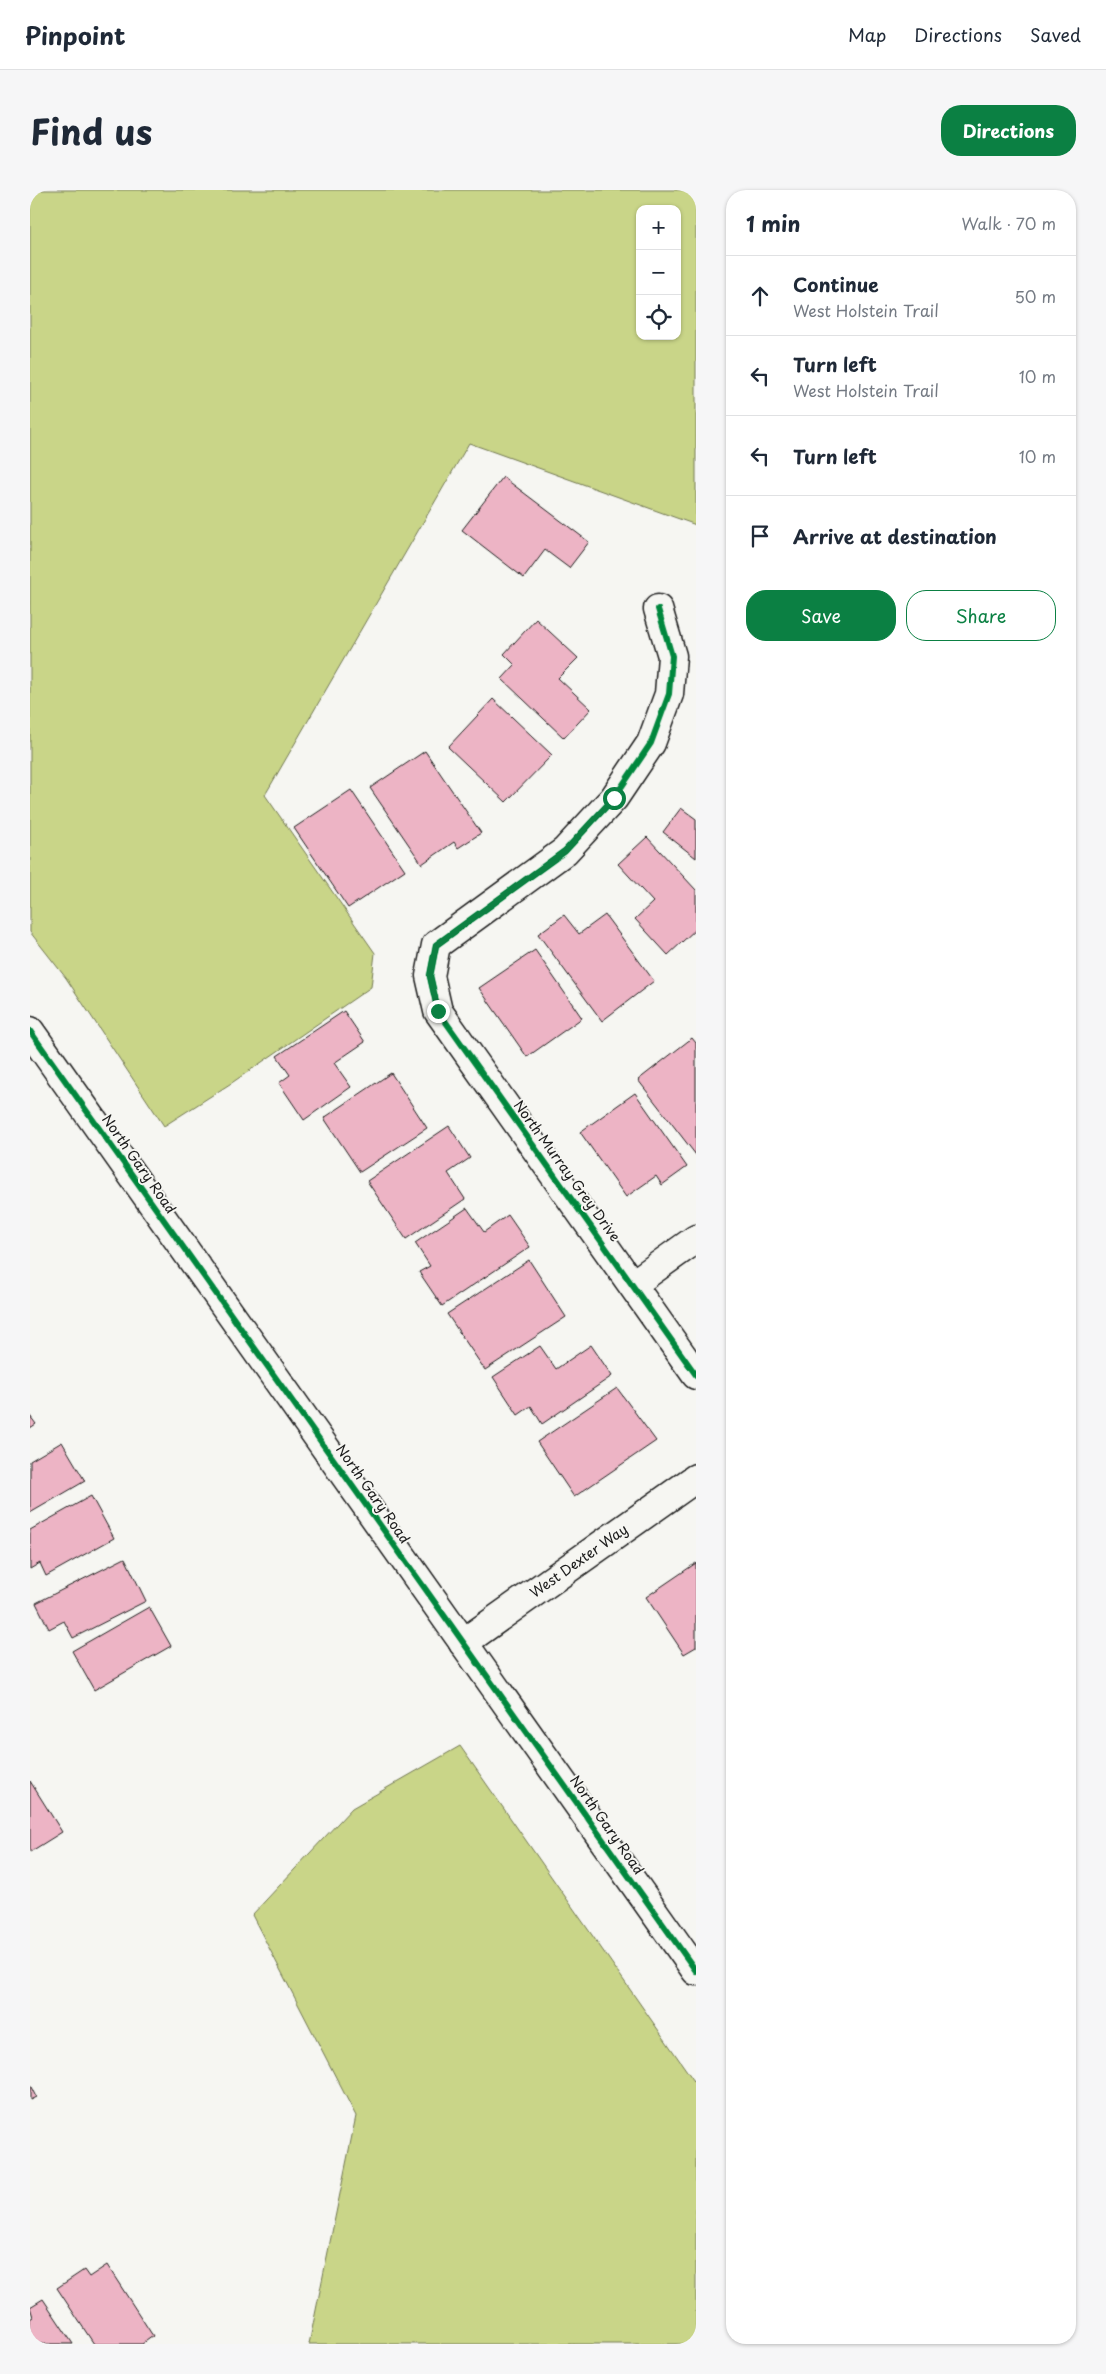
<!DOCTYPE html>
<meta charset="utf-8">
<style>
body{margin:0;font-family:"Playpen Sans",sans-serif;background:#f6f6f7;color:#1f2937}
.controls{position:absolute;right:15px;top:15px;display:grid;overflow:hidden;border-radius:10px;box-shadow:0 1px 4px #0004}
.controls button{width:45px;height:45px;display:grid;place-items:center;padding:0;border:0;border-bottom:1px solid #e0e1e3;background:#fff;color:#1f2937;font:25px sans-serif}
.stop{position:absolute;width:15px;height:15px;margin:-11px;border:4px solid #0b8043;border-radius:50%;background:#fff}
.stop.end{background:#0b8043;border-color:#fff;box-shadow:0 1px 5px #0008}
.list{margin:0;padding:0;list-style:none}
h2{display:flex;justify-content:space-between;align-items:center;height:65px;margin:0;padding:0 20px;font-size:21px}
h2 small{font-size:16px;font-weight:400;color:#747a83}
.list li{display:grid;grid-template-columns:32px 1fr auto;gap:15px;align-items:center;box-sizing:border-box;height:80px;padding:0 20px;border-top:1px solid #e0e1e3}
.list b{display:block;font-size:19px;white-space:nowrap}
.list p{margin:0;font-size:16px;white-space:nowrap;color:#747a83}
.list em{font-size:16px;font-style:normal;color:#747a83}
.actions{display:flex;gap:10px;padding:15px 20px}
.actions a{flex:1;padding:11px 0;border:1px solid #0b8043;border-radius:20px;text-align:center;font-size:18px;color:#0b8043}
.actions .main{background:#0b8043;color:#fff}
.icon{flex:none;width:28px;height:28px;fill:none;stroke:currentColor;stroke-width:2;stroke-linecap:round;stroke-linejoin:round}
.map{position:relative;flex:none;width:666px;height:2154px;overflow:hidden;border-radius:20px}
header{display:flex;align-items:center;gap:30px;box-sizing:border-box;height:70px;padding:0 25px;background:#fff;border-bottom:1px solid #e0e1e3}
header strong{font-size:24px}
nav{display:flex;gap:28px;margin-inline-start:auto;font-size:18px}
.intro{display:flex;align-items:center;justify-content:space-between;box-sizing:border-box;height:120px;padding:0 30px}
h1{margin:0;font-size:35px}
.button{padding:12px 22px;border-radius:20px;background:#0b8043;color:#fff;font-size:18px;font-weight:700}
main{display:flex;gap:30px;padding:0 30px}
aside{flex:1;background:#fff;border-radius:20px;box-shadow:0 1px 4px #0004}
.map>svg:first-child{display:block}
.green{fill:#c9d588;stroke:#727852;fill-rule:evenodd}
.building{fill:#edb4c5;stroke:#1c1c1c}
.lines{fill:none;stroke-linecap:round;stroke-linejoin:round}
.minor-casing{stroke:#1c1c1c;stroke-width:31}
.major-casing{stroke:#1c1c1c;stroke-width:31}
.minor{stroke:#f6f6f2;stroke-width:28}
.major{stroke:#f6f6f2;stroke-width:28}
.cycleway-casing{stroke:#f6f6f2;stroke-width:9}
.cycleway{stroke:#00873e;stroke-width:6}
.route{stroke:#0b8043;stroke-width:6}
.labels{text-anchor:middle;stroke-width:4;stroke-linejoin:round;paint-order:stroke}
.street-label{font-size:14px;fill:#1c1c1c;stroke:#f6f6f2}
</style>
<header>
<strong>Pinpoint</strong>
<nav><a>Map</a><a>Directions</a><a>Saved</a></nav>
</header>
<div class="intro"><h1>Find us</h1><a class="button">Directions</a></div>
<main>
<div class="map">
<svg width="666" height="2154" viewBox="0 0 666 2154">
<rect width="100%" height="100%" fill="#f6f6f2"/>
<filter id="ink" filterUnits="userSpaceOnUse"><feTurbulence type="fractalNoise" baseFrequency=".02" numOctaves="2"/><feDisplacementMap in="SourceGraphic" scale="10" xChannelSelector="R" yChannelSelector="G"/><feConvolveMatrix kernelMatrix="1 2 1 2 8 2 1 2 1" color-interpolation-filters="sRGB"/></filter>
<g filter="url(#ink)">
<!-- green -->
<path class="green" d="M0,0H666V335L439,253L235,605L345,763L341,797L203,892L134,936L36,788L0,742ZM610,19H647V146H610Z
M430,1556L666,1894V2154H279L326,1926L222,1725L322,1618Z"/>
<!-- building -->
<path class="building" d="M473,287L559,352L539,378L515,360L494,388L432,340Z
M506,429L548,468L528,488L561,519L534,548L472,489L485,475L474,464Z
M463,509L522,565L476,612L418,557Z
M395,561L451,643L428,658L424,652L392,674L340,598Z
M321,600L375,680L318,718L264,638Z
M651,618L666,629V668L633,642Z
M617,647L666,700V739L638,765L605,729L623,712L588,674Z
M534,725L549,744L575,725L624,791L572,831L508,744Z
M505,760L552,828L497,867L449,798Z
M314,821L335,852L304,873L321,897L274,930L249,893L260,885L247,866Z
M662,848L666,853V965L608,890Z
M361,883L397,938L330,982L294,928Z
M605,903L657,977L632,995L626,986L596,1007L550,942Z
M419,936L440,968L418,983L435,1009L376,1049L337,991Z
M437,1018L454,1042L478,1025L500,1057L412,1116L389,1082L400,1076L385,1053Z
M499,1070L536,1127L455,1180L417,1124Z
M561,1155L582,1186L512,1234L501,1216L488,1225L463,1187L510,1156L526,1179Z
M587,1198L626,1251L544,1307L507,1252Z
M0,1226L6,1234L0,1238Z
M32,1252L55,1291L0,1323V1271Z
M61,1306L84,1348L16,1386L10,1373L0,1379V1340Z
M95,1368L116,1411L43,1448L34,1431L19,1439L6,1413Z
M666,1373V1457L654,1464L616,1407Z
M119,1417L141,1456L64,1500L42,1461Z
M0,1591L32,1642L0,1662Z
M0,1895L6,1907L0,1910Z
M77,2075L123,2146L112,2154H64L27,2098L54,2080L59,2087Z
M13,2109L43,2154H0V2129L3,2127L0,2117Z"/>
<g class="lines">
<!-- minor casing -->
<g class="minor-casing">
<g id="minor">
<path d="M628,419L642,466L639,504L621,553L584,608L535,661L406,755L400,786L408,821L666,1185"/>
<path d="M603,1094L666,1049"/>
<path id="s1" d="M433,1453L666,1288"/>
</g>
</g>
<!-- major casing -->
<g class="major-casing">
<path id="major" d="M0,841L666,1781"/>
</g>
<!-- minor -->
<use href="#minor" class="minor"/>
<!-- major -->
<use href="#major" class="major"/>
<!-- cycleway casing -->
<g class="cycleway-casing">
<path id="cycleway" d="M628,419L642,466L639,504L621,553L584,608L535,661L406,755L400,786L408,821L666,1185
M0,841L666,1781"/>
</g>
<!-- cycleway -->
<use href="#cycleway" class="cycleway"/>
</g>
</g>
<g class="lines" filter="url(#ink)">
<!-- route -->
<path class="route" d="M408,821L400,786L406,755L535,661L584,608"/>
</g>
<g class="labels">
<!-- street labels -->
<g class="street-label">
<text transform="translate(109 974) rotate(55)" y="5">North Gary Road</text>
<text transform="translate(537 981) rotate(54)" y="5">North Murray Grey Drive</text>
<text transform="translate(343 1304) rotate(55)" y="5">North Gary Road</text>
<text dy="5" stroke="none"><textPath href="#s1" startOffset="142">West Dexter Way</textPath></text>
<text transform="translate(577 1635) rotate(55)" y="5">North Gary Road</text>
</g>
</g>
</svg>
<div class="controls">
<button>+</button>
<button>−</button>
<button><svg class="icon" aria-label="locate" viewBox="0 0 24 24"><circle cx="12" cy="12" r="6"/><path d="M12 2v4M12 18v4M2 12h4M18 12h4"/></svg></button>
</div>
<div class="stop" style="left:584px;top:608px"></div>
<div class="stop end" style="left:408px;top:821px"></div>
</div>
<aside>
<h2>1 min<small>Walk · 70 m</small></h2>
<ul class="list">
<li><svg class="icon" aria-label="ahead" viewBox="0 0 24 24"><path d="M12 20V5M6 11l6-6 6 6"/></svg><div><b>Continue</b><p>West Holstein Trail</p></div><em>50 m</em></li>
<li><svg class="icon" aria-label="left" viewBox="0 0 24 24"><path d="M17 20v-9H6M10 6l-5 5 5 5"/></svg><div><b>Turn left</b><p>West Holstein Trail</p></div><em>10 m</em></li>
<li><svg class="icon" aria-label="left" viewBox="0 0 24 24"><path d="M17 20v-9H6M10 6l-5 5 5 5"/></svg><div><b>Turn left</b></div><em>10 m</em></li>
<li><svg class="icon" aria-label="arrive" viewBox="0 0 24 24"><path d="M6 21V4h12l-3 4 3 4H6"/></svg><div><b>Arrive at destination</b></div></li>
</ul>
<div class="actions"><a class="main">Save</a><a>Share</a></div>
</aside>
</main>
